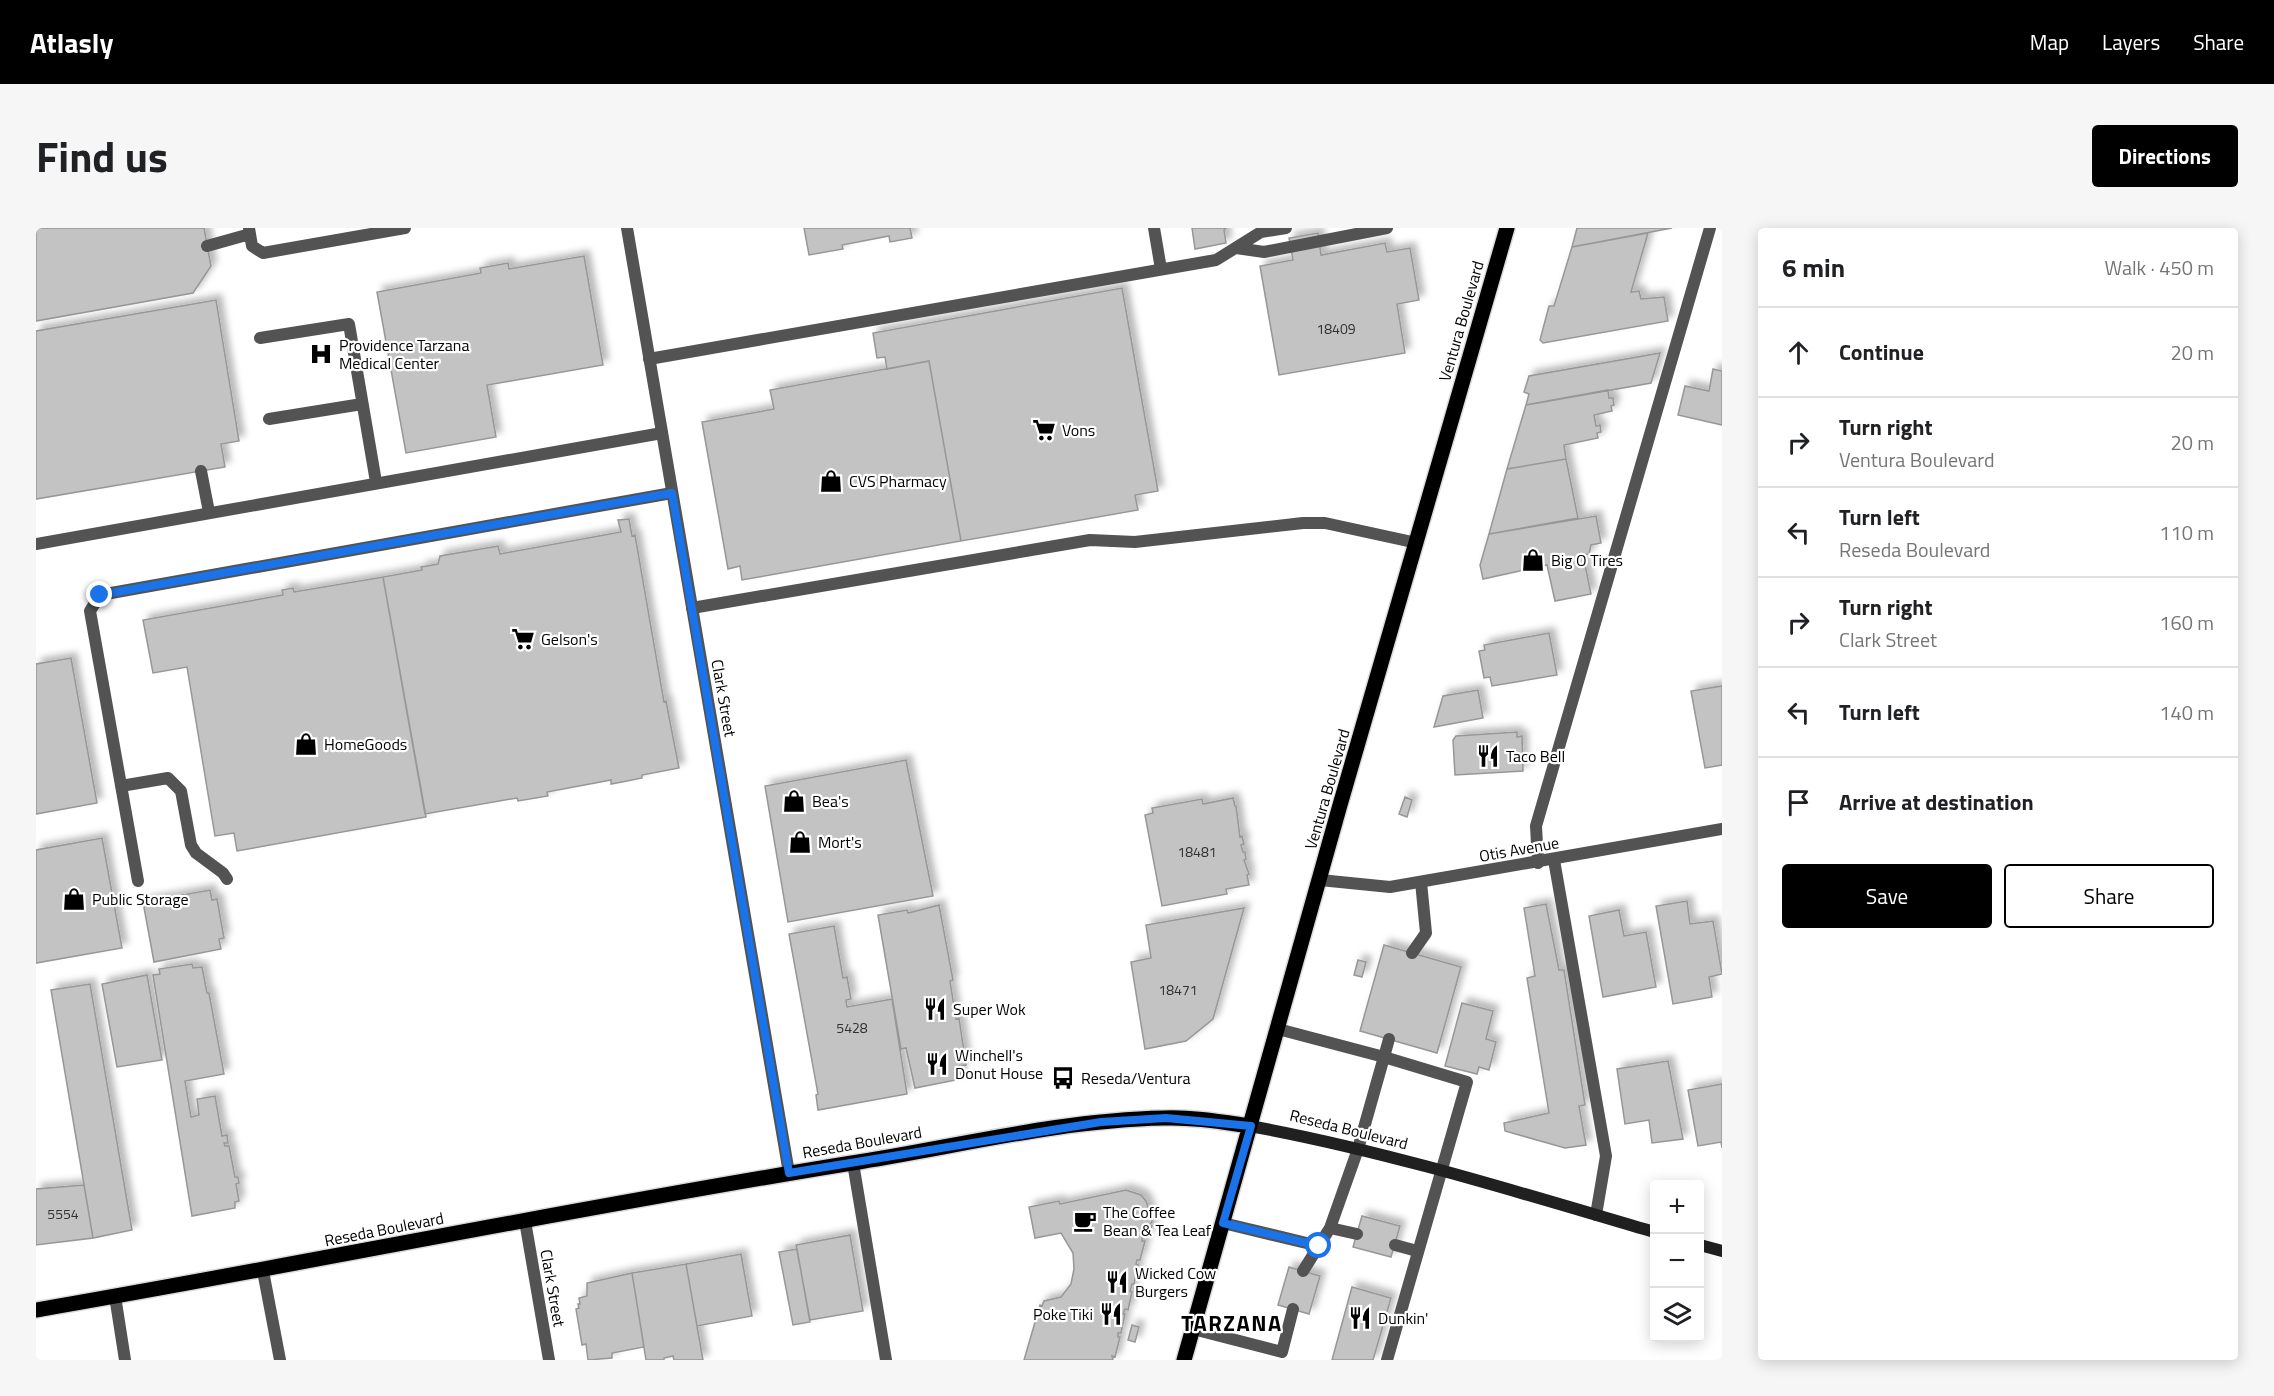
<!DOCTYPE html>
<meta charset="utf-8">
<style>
body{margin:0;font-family:"Titillium Web",sans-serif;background:#f6f6f6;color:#202124}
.controls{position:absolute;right:18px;bottom:18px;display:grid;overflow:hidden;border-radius:6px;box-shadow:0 3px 15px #0003}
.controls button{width:54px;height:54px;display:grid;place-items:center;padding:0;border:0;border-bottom:2px solid #e0e0e0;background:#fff;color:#202124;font:30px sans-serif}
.stop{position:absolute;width:18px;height:18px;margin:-14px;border:4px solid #1a73e8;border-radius:50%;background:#fff}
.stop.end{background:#1a73e8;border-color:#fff;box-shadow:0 2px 6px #0008}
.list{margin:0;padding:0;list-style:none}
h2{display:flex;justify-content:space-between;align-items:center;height:78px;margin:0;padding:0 24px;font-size:26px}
h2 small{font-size:20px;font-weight:400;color:#757577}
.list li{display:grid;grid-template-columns:39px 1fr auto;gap:18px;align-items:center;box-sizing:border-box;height:90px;padding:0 24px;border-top:2px solid #e0e0e0}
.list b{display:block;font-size:22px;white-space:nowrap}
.list p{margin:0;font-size:20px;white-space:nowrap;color:#757577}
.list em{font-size:20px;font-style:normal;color:#757577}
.actions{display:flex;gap:12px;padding:18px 24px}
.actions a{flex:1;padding:14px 0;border:2px solid #000;border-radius:6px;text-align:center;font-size:21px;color:#000}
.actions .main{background:#000;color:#fff}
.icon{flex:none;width:33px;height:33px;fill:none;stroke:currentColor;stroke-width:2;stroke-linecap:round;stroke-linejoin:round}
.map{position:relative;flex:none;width:1686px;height:1132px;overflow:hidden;border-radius:6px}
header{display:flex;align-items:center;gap:36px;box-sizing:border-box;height:84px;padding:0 30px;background:#000;color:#fff}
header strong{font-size:28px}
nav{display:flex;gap:33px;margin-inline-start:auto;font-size:21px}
.intro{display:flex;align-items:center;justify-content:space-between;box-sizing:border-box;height:144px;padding:0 36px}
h1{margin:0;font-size:42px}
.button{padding:15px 27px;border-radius:6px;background:#000;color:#fff;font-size:21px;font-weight:700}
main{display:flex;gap:36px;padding:0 36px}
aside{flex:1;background:#fff;border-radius:6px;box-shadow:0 3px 15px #0003}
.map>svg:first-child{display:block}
.building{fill:#c3c3c3;stroke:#979797;stroke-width:1.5;filter:url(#shadow)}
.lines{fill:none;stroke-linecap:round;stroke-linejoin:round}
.primary-casing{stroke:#dbdbdb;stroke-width:18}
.service{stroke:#535353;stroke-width:12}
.minor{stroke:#535353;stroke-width:12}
.secondary{stroke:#202020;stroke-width:12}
.primary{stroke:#000;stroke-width:15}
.route{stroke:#1a73e8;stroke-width:8}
.labels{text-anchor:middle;stroke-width:4.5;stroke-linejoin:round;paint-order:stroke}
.number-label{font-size:14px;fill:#313131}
.street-label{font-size:16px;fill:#000;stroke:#fff}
.poi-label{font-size:16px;fill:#000;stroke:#fff;text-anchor:start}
.district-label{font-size:22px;font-weight:bold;letter-spacing:1.5px;fill:#000;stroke:#fff}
</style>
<header>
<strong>Atlasly</strong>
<nav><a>Map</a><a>Layers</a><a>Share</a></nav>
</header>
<div class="intro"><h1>Find us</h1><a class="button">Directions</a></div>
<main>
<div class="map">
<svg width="1686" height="1132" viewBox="0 0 1686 1132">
<defs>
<filter id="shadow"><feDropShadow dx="5.5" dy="-5.5" stdDeviation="3" flood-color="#0004"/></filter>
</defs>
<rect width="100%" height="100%" fill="#fff"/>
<!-- building -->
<path class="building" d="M0,0H168L175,38L157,65L0,93Z
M768,0H874L876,10L854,14L853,8L806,17L807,21L773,27Z
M1156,0H1190L1188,2L1190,15L1159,21Z
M1541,0H1636L1536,19Z
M1282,5L1285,27L1349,15L1351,24L1374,20L1383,72L1361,76L1369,125L1243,147L1224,38L1257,32L1253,10Z
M1612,5L1595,64L1603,63L1605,71L1628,69L1632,93L1507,115L1504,112L1513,78H1518L1536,19Z
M548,28L567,137L451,157L460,209L370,225L341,64L445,45L444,40L472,35L473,41Z
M1086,60L1122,263L1099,267L1102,282L925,313L893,133L851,141L849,129L841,130L837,105Z
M180,72L203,213L185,216L189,239L0,271V103Z
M1624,125L1615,155L1490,177L1493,166L1488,164L1493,148Z
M893,133L925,313L706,352L704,338L692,341L666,194L738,181L734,162Z
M1677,141L1686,143V197L1642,187L1649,158L1673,163Z
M1572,162L1573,170H1577L1578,177L1575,178L1576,183L1558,187L1560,198L1564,197L1565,204L1561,205L1562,210L1528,217L1530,231L1471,241L1490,177Z
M1530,231L1542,290L1453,306L1471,241Z
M1560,288L1565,315L1555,317L1553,326L1547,327L1555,366L1519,373L1511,337L1447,351L1444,337L1453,306Z
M593,291L596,308L599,307L628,474L630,473L643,540L606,547V550L586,554L575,556V552L511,564L512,568L482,573L481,570L389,586L347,349L386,342L385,339L402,336L404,328L462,318L464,326L585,304L582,292Z
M347,349L390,589L201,623L198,605L179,608L151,439L117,445L107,392L247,367L246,362L257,360L258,364Z
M1513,405L1521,447L1456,458L1454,449L1448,450L1443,423L1449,422L1448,417Z
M35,430L61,575L0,586V436Z
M1686,458V537L1669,540L1655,463Z
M1442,462L1447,490L1398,499L1407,468Z
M1481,504V509L1486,508L1487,543L1419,547L1417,512L1420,508Z
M870,532L897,668L752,694L729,558Z
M1369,569L1376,572L1371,589L1363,586Z
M1197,570L1199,578H1200L1204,609L1206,608L1208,616L1205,617L1207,624H1209L1210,631L1208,632L1213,646L1211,647L1213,657L1190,661L1191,666L1126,678L1109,587L1117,585L1116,580L1166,571L1167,576Z
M66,610L86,720L0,735V622Z
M174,662L176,672L181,671L188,710L183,711L185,721L118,734L107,674Z
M1651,673L1654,696L1677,693L1686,746L1673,749L1676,769L1637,776L1620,678Z
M1510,676L1523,742H1528L1549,877L1543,878L1550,917L1529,920L1469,903L1468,895L1513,885L1491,750L1499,748L1488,680Z
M903,677L917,752L914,753L920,791L923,790L930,837L923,838L925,851L879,860L870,820L865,821L842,687L871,682L872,685Z
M1208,680L1177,791L1150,813L1109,821L1095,734L1115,730L1110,697Z
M1583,682L1588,708L1610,704L1620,759L1567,769L1553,688Z
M798,698L807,750L811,749L815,771L810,772L811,779L856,771L871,866L782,882L780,867L782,866L753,706Z
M1348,717L1425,739L1401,825L1324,803Z
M1322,732L1330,734L1326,749L1318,747Z
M156,736L157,740L166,739L171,765H173L188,846L149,853L155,889L163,887L161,871L179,868L186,908L191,907L192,915H188L189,918H193L199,949H202L203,955L200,956L203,973L199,974V980L156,988L117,747L124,746L123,741Z
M111,747L126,832L81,839L66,756Z
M54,756L96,1002L57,1010L15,762Z
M1426,775L1457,783L1450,811L1460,814L1453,842L1443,839L1441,846L1409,838Z
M1632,833L1647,911L1616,915L1613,892L1589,896L1581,841Z
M1686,856V920L1685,914L1662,918L1652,862Z
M48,957L57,1010L0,1017V961Z
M1090,962L1105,967L1110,973L1115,987L1116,994L1113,997L1116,998L1112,1008L1106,1005V1013H1109L1104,1032H1101L1100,1036L1102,1037L1098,1056H1096L1094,1063L1096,1064L1092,1082L1089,1081L1087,1086H1089L1085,1105H1082V1109H1084L1079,1129L1076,1128L1077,1132H988L1004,1077L1006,1078L1008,1073L1025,1069L1035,1056L1038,1041L1037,1025L1025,1005L999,1010L993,979L1023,973L1024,976Z
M1326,988L1364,998L1355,1029L1317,1019Z
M814,1007L827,1083L774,1092L760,1017Z
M761,1021L774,1094L757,1097L743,1024Z
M705,1026L716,1088L661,1098L650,1036Z
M650,1036L667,1132H638L637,1128L628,1130V1132H610L596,1045Z
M1253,1039L1284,1048L1273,1086L1242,1077Z
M596,1045L608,1119L576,1125V1130L552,1132L550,1116L546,1117L540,1081L543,1080L542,1076H544L543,1070L551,1068V1055Z
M1316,1059L1355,1070L1337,1132H1296Z
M1096,1097L1103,1099L1099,1114L1092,1112Z"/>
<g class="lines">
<!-- primary casing -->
<g class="primary-casing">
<path id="primary" d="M0,1082C273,1035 543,979 816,935C919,919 1023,892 1128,890C1157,889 1186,894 1214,898
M1148,1132L1304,577L1471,0"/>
</g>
<!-- service -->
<path class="service" d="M213,0L216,18L227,25L369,0
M1118,0L1125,41
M171,18L214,6
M1200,20L1228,24L1351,0
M224,110L313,96L340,254
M613,131L1180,32L1225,4L1250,0
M233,191L326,176
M165,243L173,284
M0,316L626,205
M656,380L1054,312L1099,314L1267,295H1289L1381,315
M85,558L132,550L145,563L155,617L160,625L187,645L191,651
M1518,632L1570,928L1560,987
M1502,635L1500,598L1674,0
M102,653L54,383L64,367L636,265
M1376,725L1390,705L1385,654
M1242,801L1348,829L1353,811
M817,935L850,1132
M1187,995L1283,1018
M1294,1000L1322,921L1348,829L1431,854L1351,1132
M1359,1017L1381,1023
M227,1043L244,1132
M1267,1043L1294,1000L1321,1006
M79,1068L89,1132
M1157,1101L1246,1124L1257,1081"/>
<!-- minor -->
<path class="minor" d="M591,0L753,945
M1284,652L1354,659L1686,601
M489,993L513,1132"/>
<!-- secondary -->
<path class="secondary" d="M1214,898C1351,923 1485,965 1618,1004
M1664,1017L1686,1023"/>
<!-- primary -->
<use href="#primary" class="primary"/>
</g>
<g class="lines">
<!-- route -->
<path class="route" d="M64,367L636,265L753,945L1065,894L1130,890L1215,898L1187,995L1283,1018"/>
</g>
<!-- icons -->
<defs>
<g id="hospital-bare" transform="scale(1.8)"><path d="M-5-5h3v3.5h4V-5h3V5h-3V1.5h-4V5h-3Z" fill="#000" stroke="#fff" stroke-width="2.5" paint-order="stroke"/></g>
<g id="supermarket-bare" transform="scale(1.8)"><path d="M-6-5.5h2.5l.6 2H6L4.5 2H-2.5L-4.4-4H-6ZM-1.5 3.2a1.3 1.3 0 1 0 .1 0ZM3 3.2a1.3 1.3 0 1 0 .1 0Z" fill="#000" stroke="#fff" stroke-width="2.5" paint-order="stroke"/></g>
<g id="shop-bare" transform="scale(1.8)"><path d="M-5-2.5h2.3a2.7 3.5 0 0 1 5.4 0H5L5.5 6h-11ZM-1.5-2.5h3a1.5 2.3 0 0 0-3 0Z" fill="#000" stroke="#fff" stroke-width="2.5" paint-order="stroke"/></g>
<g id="restaurant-bare" transform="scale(1.8)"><path d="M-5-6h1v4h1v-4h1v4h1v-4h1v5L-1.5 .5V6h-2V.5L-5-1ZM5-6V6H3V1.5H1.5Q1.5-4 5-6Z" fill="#000" stroke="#fff" stroke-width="2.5" paint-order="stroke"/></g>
<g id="bus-bare" transform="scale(1.8)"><path d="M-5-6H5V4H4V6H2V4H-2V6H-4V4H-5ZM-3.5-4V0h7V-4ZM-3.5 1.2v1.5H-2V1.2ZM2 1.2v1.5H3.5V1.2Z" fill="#000" stroke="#fff" stroke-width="2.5" paint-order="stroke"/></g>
<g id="cafe-bare" transform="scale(1.8)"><path d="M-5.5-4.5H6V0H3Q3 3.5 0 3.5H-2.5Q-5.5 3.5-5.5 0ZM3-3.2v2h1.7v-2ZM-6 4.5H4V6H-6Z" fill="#000" stroke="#fff" stroke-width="2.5" paint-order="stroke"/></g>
</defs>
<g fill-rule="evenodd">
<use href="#hospital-bare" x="285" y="126"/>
<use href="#supermarket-bare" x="1008" y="202"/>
<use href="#shop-bare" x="795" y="253"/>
<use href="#shop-bare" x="1497" y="332"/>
<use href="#supermarket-bare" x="487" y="411"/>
<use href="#shop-bare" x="270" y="516"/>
<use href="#restaurant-bare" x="1452" y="528"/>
<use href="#shop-bare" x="758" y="573"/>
<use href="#shop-bare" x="764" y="614"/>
<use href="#shop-bare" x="38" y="671"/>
<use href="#restaurant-bare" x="899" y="781"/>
<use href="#restaurant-bare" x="901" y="836"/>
<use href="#bus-bare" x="1027" y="850"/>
<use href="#cafe-bare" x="1049" y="993"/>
<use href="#restaurant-bare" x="1081" y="1054"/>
<use href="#restaurant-bare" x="1075" y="1086"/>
<use href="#restaurant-bare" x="1324" y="1090"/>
</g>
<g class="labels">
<!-- number labels -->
<g class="number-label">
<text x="1300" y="106">18409</text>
<text x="1161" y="629">18481</text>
<text x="1142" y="767">18471</text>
<text x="816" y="805">5428</text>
<text x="27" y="991">5554</text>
</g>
<!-- street labels -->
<g class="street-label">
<text transform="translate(1425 93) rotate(-74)" y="6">Ventura Boulevard</text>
<text transform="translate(688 470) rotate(80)" y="6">Clark Street</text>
<text transform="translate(1291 561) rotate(-74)" y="6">Ventura Boulevard</text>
<text transform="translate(1483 621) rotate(-10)" y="6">Otis Avenue</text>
<text transform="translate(1313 901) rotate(14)" y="6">Reseda Boulevard</text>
<text transform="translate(826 914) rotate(-10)" y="6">Reseda Boulevard</text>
<text transform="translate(348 1001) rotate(-11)" y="6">Reseda Boulevard</text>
<text transform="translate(517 1060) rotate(80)" y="6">Clark Street</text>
</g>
<!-- poi labels -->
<g class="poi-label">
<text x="303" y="123">Providence Tarzana<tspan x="303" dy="18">Medical Center</tspan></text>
<text x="1026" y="208">Vons</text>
<text x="813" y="259">CVS Pharmacy</text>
<text x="1515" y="338">Big O Tires</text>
<text x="505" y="417">Gelson's</text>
<text x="288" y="522">HomeGoods</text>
<text x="1470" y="534">Taco Bell</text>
<text x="776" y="579">Bea's</text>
<text x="782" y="620">Mort's</text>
<text x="56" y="677">Public Storage</text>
<text x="917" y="787">Super Wok</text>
<text x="919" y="833">Winchell's<tspan x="919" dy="18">Donut House</tspan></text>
<text x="1045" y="856">Reseda/Ventura</text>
<text x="1067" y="990">The Coffee<tspan x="1067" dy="18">Bean &amp; Tea Leaf</tspan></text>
<text x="1099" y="1051">Wicked Cow<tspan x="1099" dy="18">Burgers</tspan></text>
<text x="1057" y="1092" text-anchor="end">Poke Tiki</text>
<text x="1342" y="1096">Dunkin'</text>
</g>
<!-- district labels -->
<g class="district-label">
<text x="1196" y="1103">TARZANA</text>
</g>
</g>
</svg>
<div class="controls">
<button>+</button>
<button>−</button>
<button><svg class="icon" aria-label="layers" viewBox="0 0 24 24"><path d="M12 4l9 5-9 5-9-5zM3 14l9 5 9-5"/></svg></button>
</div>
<div class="stop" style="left:1283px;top:1018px"></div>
<div class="stop end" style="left:64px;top:367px"></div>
</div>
<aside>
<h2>6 min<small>Walk · 450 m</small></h2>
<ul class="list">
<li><svg class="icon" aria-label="ahead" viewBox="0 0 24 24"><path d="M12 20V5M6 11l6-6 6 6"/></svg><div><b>Continue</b></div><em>20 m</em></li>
<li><svg class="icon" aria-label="right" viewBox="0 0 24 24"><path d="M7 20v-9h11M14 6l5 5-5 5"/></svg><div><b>Turn right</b><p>Ventura Boulevard</p></div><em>20 m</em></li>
<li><svg class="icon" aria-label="left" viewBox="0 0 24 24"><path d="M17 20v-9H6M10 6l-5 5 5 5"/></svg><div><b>Turn left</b><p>Reseda Boulevard</p></div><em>110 m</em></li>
<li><svg class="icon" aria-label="right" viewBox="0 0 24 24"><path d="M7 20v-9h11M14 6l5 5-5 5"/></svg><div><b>Turn right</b><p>Clark Street</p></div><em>160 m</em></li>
<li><svg class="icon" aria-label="left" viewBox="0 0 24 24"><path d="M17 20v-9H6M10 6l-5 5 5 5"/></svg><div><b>Turn left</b></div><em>140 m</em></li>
<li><svg class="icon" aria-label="arrive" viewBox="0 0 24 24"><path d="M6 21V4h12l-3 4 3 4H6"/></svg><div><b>Arrive at destination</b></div></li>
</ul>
<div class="actions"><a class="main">Save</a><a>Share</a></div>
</aside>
</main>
